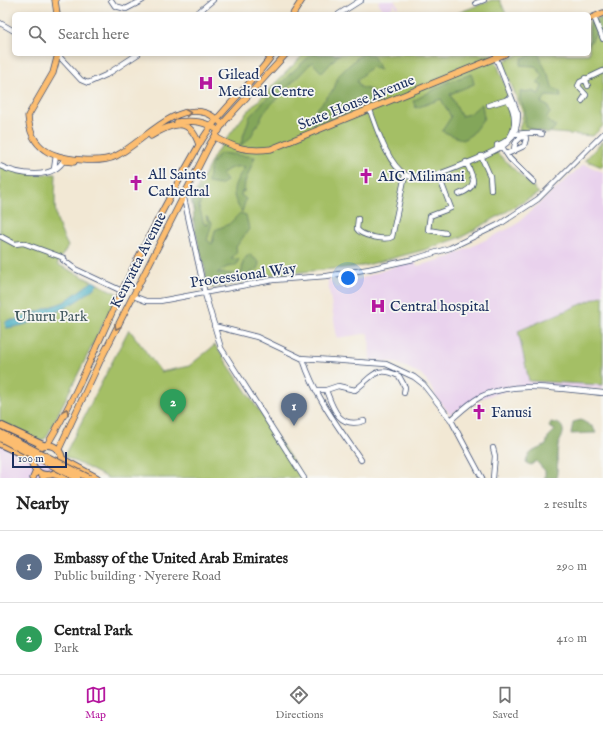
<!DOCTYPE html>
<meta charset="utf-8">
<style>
body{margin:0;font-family:"IM FELL English",serif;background:#f6f6f6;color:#222}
.scale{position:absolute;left:12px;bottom:10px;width:55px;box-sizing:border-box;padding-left:4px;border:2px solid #1b2f5e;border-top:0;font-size:11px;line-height:14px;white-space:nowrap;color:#1b2f5e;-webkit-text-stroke:3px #f6f6f2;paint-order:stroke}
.you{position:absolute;left:348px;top:278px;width:14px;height:14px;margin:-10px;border:3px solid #fff;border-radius:50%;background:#1a73e8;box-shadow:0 0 0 6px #1a73e833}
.badge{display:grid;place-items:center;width:26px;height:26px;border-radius:50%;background:#b5179e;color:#fff;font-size:13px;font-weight:700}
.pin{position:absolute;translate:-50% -33px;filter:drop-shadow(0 1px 2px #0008)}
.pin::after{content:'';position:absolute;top:21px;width:14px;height:12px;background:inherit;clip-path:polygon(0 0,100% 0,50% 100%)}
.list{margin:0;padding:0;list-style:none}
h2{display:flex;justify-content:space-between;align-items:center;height:52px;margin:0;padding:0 16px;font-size:17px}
h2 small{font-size:13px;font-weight:400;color:#767676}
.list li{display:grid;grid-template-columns:26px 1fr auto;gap:12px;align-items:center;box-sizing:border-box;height:72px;padding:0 16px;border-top:1px solid #e0e0e0}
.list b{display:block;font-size:15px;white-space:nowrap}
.list p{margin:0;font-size:13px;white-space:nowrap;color:#767676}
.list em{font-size:13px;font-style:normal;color:#767676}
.icon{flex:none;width:22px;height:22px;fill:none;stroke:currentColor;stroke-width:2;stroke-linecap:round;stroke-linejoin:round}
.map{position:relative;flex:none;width:603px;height:478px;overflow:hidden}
.search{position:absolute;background:#fff;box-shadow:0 2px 6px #0003;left:12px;right:12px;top:12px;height:44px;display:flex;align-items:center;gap:10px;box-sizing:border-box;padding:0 14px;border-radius:6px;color:#767676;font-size:15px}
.sheet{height:196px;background:#fff}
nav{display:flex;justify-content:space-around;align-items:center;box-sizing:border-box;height:56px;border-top:1px solid #e0e0e0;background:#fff;font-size:11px;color:#767676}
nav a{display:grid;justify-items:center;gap:2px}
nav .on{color:#b5179e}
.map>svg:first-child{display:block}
.built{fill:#e9d2ed}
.green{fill:#a4bf65;stroke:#607762}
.forest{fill:#83a65a;stroke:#4f6a5c}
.water{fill:#3faabf;stroke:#2d6c8e}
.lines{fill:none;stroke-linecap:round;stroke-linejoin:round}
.minor-casing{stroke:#3b4b70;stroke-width:6}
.major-casing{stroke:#3b4b70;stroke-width:7}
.highway-casing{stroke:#3b4b70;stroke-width:8}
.minor{stroke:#fff;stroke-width:4.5}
.major{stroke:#fcbd6f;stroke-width:5.5}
.highway{stroke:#fcbd6f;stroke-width:6}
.highway-bridge-casing{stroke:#3b4b70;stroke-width:8;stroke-linecap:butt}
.highway-bridge{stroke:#fcbd6f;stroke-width:6}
.oneway{stroke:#806f66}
.labels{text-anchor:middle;stroke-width:3.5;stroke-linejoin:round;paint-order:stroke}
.poi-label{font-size:15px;fill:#1b2f5e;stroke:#f6f6f2;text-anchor:start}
.street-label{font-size:15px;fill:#1b2f5e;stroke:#f6f6f2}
.park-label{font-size:15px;fill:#445a60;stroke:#f6f6f2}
</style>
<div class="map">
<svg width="603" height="478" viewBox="0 0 603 478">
<rect width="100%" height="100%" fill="#f6f6f2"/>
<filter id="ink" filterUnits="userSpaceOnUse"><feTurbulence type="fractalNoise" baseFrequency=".025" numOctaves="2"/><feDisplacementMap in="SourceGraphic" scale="8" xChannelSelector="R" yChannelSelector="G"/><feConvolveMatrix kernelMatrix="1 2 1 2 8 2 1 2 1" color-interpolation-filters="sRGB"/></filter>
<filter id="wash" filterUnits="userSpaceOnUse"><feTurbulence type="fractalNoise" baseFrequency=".012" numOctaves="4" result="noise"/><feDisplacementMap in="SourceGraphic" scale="16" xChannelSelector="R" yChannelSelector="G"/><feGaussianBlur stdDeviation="0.9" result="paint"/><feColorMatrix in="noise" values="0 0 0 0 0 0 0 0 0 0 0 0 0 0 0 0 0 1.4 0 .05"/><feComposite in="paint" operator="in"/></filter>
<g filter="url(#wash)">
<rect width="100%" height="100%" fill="#f2e8d4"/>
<!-- built -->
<path class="built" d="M380,0H394L399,7L397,8L393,2L394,6L385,13L378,2Z
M584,164L603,172V389L535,386L509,390L476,400L450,414L435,396L434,391L421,374L394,362L370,360L369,333L337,338L327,276L336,288L414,259L417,266L450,257L514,226Z
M0,436L83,478H0Z"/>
<!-- green -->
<path class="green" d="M492,0H500L506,14H455Z
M603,20V126L593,136L519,130L523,113L502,62L520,54H589V26Z
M304,54H493L515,110L514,131L494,150L539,193L462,237L424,250L363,266L261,276L211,285L191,201L215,154L246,113Z
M603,141V165L602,167L585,160Z
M0,165L33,174H56C55,207 52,216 68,246L57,264L118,294L46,438L38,442L0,425Z
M603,295V385L529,381L518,331Z
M129,329L161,372L189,366L215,345L304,478H108L64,456Z"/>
<!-- forest -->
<path class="forest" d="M603,17V33H596L589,45V22Z
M312,54H339L322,73L312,62L265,111L250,138L240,146L250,116L289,75Z
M364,54H372L380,70L371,67L357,80L360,87L371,90L381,99L315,126L310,117L334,89L338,76L359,56Z
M536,54H539C542,66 550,74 552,87L560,92L561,97L546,96L541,103L548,106L550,113L546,119L556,127L548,134L525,126V111L520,100V92L532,91L539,94L542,86L537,83L543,76L535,66L520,65L522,58Z
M472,74L474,84L450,94L461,116L469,114L482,104L484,118L472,134L463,140L442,131L451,117L441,99L416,108L413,101L450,81Z
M221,153L255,157L245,182L244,192L242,191L241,195L246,199L242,212C228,192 234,184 245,167C235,166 230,167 222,174L227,181L220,185L208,183C208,172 212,159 221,153Z
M200,188L204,192L199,206L204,224L208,225L206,216L212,223L207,240L212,244L215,230L229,224L240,213L246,215L249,229L236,247L237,252L231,259H239L236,266L227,267L217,273L235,274L242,272L243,261L249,254L259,262L258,269L251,272L252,281L211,288L205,280L206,274L194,226L193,202Z
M581,420L593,427L596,433L571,434L573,422Z
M551,422C555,423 560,423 562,427C566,434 559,440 558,447C556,456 559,467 556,478H544L545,477V471L536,461L531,465L526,463C527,451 537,450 546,445L548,437L555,430L549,427Z"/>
<!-- water -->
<path class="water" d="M93,281L98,284C79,304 33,326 6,328L5,323L8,320H14L64,302Z"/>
</g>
<g filter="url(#ink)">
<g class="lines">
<!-- minor casing -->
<g class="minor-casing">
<path id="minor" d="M111,0L115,6L126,9L143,0
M476,3L484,0
M196,14L213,0
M339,14L361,0
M594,17L603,39
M0,23L14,31
M57,54L81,80L88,83L106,75L138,54
M585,78L588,86
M582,101L586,95L578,86L580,82L603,71
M489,105L509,99
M370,110C377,129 388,165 406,175C411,178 421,179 427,177C441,175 499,151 508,142C515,135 518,124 518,114L496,58
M514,134C524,134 532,131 542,134
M502,147L510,159L534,182
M497,149V145C519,139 517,113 507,99
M514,151C514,143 517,138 525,136
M507,154L524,146L526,139L525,134
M481,156L490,176L491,190
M0,166C19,175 54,181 65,158
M54,169L56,155
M438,174L451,208L430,216L428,230L446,233
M459,194C479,187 474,178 466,162
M184,198L205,294L221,348L304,478
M358,219L357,229C361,236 385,241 392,237L405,175
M0,236L15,244L23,243L64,258
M63,260L75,269L122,291
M133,296L146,301H160L273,280L327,276L369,269L414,259L450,248L500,224L538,199L603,134
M214,326L257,337L301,358L386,364L414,377L423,384L451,420L482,478
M303,359C315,397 339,428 361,460
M317,390H326L338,386L355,390C372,378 375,364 399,376L405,387L404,393
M326,390C333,409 339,429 364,421
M451,420C460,412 469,403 480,397C517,379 564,390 603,393
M493,448L495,456L493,478"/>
</g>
<!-- major casing -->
<g class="major-casing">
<path id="major" d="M55,0L57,14
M293,14L302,0
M589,19L603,13
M58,54L53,73L28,116C29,129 33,142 45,150C59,160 100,164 116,156C142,143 174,102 206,113C212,115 218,120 223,125
M177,122C193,120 205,121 219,131
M151,136C172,123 190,116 199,145
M215,137C235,148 247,152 271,149L505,54
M64,161L74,162
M47,445C76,397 97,344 121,293C144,244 172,192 199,145C218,111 250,87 273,54
M58,451L100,361L210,144L224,122L286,54
M33,478L36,471
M43,478L45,475"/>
</g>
<!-- highway casing -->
<g class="highway-casing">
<path id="highway" d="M0,425L43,445
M0,444L33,459
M32 460a15 15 0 1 1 30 0a15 15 0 1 1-30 0Z
M62,459L97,478
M53,474L67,478"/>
</g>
<!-- minor -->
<use href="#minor" class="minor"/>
<!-- major -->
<use href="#major" class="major"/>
<!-- highway -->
<use href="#highway" class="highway"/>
<!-- highway-bridge casing -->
<g class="highway-bridge-casing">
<path id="highway-bridge" d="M0,433L89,478
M0,438L77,478"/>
</g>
<!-- highway-bridge -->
<use href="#highway-bridge" class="highway-bridge"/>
</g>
<!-- one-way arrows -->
<defs><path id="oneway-chevron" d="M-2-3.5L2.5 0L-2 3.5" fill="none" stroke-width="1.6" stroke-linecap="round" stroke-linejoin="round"/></defs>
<g class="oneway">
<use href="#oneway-chevron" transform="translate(188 113) rotate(-8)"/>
<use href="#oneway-chevron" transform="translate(117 327) rotate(117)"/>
<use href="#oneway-chevron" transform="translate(66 411) rotate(-63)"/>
</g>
</g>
<!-- icons -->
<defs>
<g id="hospital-bare" transform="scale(1.2)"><path d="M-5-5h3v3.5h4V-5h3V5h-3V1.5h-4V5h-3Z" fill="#b5179e" stroke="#f6f6f2" stroke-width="2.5" paint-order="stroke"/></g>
<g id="church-bare" transform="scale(1.2)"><path d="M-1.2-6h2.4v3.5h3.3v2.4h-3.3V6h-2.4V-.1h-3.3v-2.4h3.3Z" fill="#b5179e" stroke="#f6f6f2" stroke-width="2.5" paint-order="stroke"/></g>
</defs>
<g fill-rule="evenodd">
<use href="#hospital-bare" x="206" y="83"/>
<use href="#church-bare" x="366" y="176"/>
<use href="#church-bare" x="136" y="183"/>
<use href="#hospital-bare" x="378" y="306"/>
<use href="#church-bare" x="479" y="412"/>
</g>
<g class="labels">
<!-- poi labels -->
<g class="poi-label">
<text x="218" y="79">Gilead<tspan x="218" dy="17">Medical Centre</tspan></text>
<text x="148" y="179">All Saints<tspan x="148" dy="17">Cathedral</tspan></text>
<text x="378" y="181">AIC Milimani</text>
<text x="390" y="311">Central hospital</text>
<text x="491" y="417">Fanusi</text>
</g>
<!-- street labels -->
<g class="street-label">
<text transform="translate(356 102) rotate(-22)" y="5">State House Avenue</text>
<text transform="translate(138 260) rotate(-63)" y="5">Kenyatta Avenue</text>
<text transform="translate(243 275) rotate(-8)" y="5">Processional Way</text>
</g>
<!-- park labels -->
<g class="park-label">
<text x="51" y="321">Uhuru Park</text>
</g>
</g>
</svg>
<div class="scale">100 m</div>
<div class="you"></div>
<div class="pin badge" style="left:294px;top:426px;background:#5c6f8a">1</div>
<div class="pin badge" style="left:173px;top:422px;background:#2e9e5b">2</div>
<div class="search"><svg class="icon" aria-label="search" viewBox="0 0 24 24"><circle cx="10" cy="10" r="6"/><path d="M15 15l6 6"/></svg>Search here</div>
</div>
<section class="sheet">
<h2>Nearby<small>2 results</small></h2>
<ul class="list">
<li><span class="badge" style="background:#5c6f8a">1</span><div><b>Embassy of the United Arab Emirates</b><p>Public building · Nyerere Road</p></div><em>290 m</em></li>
<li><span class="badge" style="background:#2e9e5b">2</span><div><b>Central Park</b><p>Park</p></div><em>410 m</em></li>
</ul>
</section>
<nav>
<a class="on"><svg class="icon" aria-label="map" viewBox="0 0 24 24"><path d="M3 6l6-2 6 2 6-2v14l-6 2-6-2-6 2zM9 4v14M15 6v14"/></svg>Map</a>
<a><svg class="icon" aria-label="directions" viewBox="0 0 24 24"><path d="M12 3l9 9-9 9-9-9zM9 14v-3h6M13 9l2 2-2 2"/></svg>Directions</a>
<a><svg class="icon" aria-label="saved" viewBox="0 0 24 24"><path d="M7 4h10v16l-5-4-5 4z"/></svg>Saved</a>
</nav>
